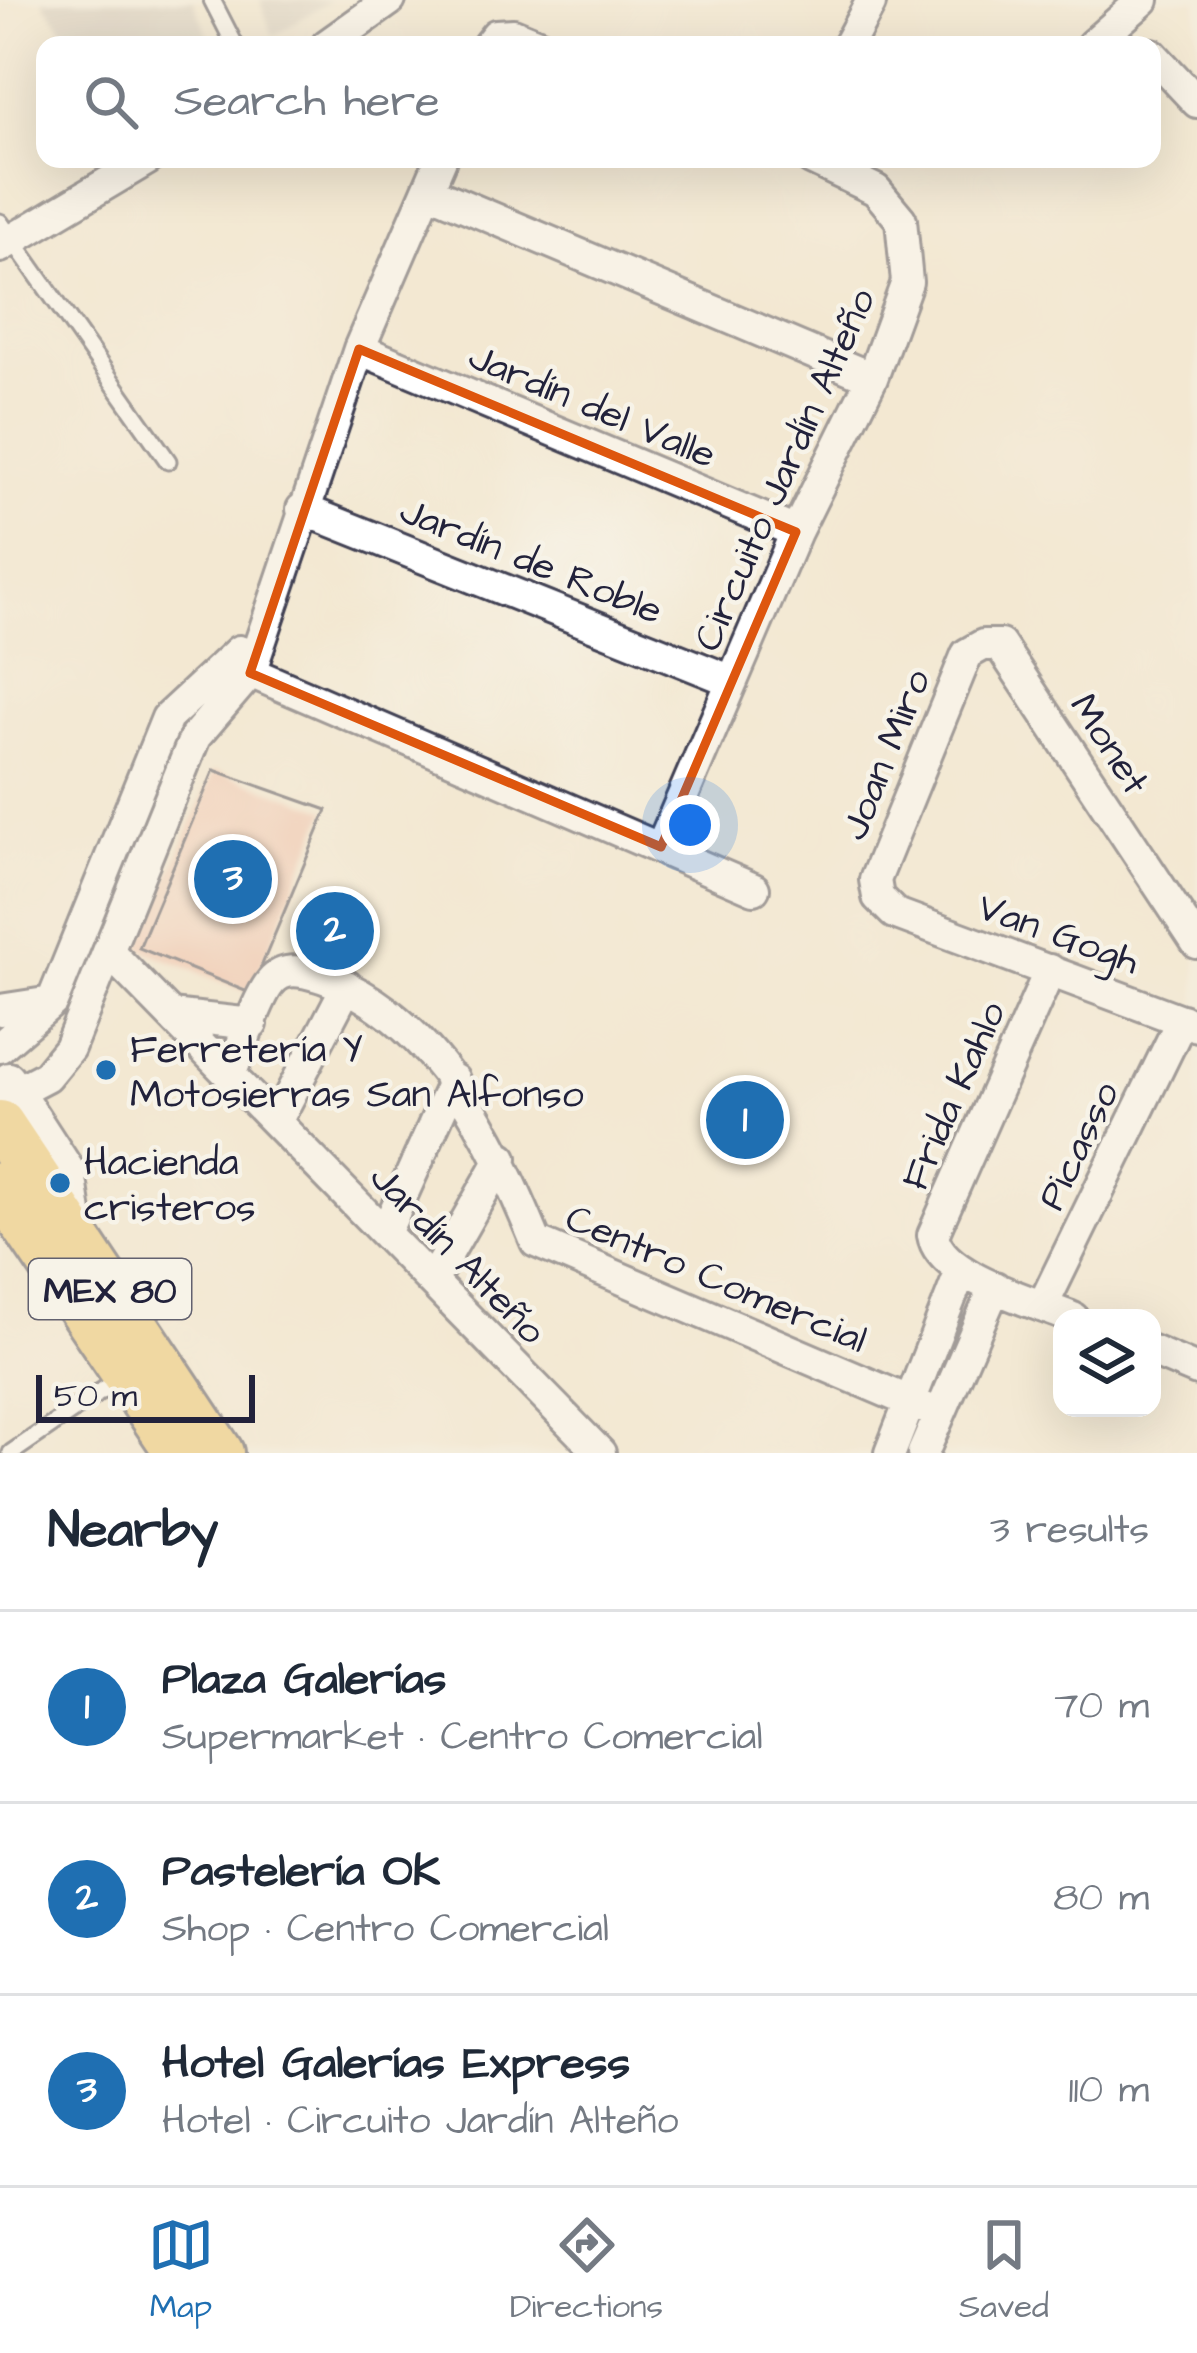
<!DOCTYPE html>
<meta charset="utf-8">
<style>
body{margin:0;font-family:"Architects Daughter",sans-serif;background:#f2f2f3;color:#1f2937}
.controls{position:absolute;right:36px;bottom:36px;display:grid;overflow:hidden;border-radius:24px;box-shadow:0 12px 48px #0002}
.controls button{width:108px;height:108px;display:grid;place-items:center;padding:0;border:0;border-bottom:3px solid #e0e1e3;background:#fff;color:#1f2937;font:60px sans-serif}
.scale{position:absolute;left:36px;bottom:30px;width:219px;box-sizing:border-box;padding-left:12px;border:6px solid #22223b;border-top:0;font-size:33px;line-height:42px;white-space:nowrap;color:#22223b;-webkit-text-stroke:9px #f7f3e8;paint-order:stroke}
.you{position:absolute;left:690px;top:825px;width:42px;height:42px;margin:-30px;border:9px solid #fff;border-radius:50%;background:#1a73e8;box-shadow:0 0 0 18px #1a73e833}
.badge{display:grid;place-items:center;width:78px;height:78px;border-radius:50%;background:#1f6fb2;color:#fff;font-size:39px;font-weight:700}
.pin{position:absolute;translate:-50% -50%;border:6px solid #fff;box-shadow:0 3px 12px #0006}
.list{margin:0;padding:0;list-style:none}
h2{display:flex;justify-content:space-between;align-items:center;height:156px;margin:0;padding:0 48px;font-size:51px}
h2 small{font-size:39px;font-weight:400;color:#747a83}
.list li{display:grid;grid-template-columns:78px 1fr auto;gap:36px;align-items:center;box-sizing:border-box;height:192px;padding:0 48px;border-top:3px solid #e0e1e3}
.list b{display:block;font-size:45px;white-space:nowrap}
.list p{margin:0;font-size:39px;white-space:nowrap;color:#747a83}
.list em{font-size:39px;font-style:normal;color:#747a83}
.icon{flex:none;width:66px;height:66px;fill:none;stroke:currentColor;stroke-width:2;stroke-linecap:round;stroke-linejoin:round}
.map{position:relative;flex:none;width:1197px;height:1453px;overflow:hidden}
.search{position:absolute;background:#fff;box-shadow:0 12px 48px #0002;left:36px;right:36px;top:36px;height:132px;display:flex;align-items:center;gap:30px;box-sizing:border-box;padding:0 42px;border-radius:24px;color:#747a83;font-size:45px}
.sheet{height:732px;background:#fff}
nav{display:flex;justify-content:space-around;align-items:center;box-sizing:border-box;height:168px;border-top:3px solid #e0e1e3;background:#fff;font-size:33px;color:#747a83}
nav a{display:grid;justify-items:center;gap:6px}
nav .on{color:#1f6fb2}
.map>svg:first-child{display:block}
.industrial{fill:#cbc3b8}
.building{fill:#efa991}
.lines{fill:none;stroke-linecap:round;stroke-linejoin:round}
.lane-casing{stroke:#414052;stroke-width:21}
.street-casing{stroke:#414052;stroke-width:36}
.primary-casing{stroke:#414052;stroke-width:54}
.lane{stroke:#fff;stroke-width:15}
.street{stroke:#fff;stroke-width:30}
.primary{stroke:#edc569;stroke-width:48}
.marked{fill:none;stroke:#de560e;stroke-width:9;stroke-linejoin:round}
.poi-dot{fill:#1f6fb2;stroke:#f7f3e8;stroke-width:4.5}
.labels{text-anchor:middle;stroke-width:9;stroke-linejoin:round;paint-order:stroke}
.shield{fill:#f7f3e8;stroke:#62616f;stroke-width:3}
.shield-label{font-size:36px;font-weight:bold;fill:#22223b}
.street-label{font-size:39px;fill:#22223b;stroke:#f7f3e8}
.poi-label{font-size:39px;fill:#22223b;stroke:#f7f3e8;text-anchor:start}
</style>
<div class="map">
<svg width="1197" height="1453" viewBox="0 0 1197 1453">
<rect width="100%" height="100%" fill="#f7f3e8"/>
<filter id="ink" filterUnits="userSpaceOnUse"><feTurbulence type="fractalNoise" baseFrequency=".00833" numOctaves="2"/><feDisplacementMap in="SourceGraphic" scale="24" xChannelSelector="R" yChannelSelector="G"/><feConvolveMatrix kernelMatrix="1 2 1 2 8 2 1 2 1" color-interpolation-filters="sRGB"/></filter>
<filter id="wash" filterUnits="userSpaceOnUse"><feTurbulence type="fractalNoise" baseFrequency=".004" numOctaves="4" result="noise"/><feDisplacementMap in="SourceGraphic" scale="48" xChannelSelector="R" yChannelSelector="G"/><feGaussianBlur stdDeviation="2.7" result="paint"/><feColorMatrix in="noise" values="0 0 0 0 0 0 0 0 0 0 0 0 0 0 0 0 0 1.4 0 .05"/><feComposite in="paint" operator="in"/></filter>
<g filter="url(#wash)">
<rect width="100%" height="100%" fill="#f3e8d2"/>
<!-- industrial -->
<path class="industrial" d="M42,0H193L209,37L197,45H75Z
M260,0H331L273,37Z"/>
<g id="blocks">
<!-- building -->
<path class="building" d="M214,770L327,810L250,993L139,948Z"/>
</g>
</g>
<g filter="url(#ink)">
<use href="#blocks" fill-opacity="0" stroke="#414052" stroke-width="3"/>
<g class="lines">
<!-- lane casing -->
<g class="lane-casing">
<path id="lane" d="M212,0L235,45
M0,222L168,461
M11,1453L122,1377"/>
</g>
<!-- street casing -->
<g class="street-casing">
<path id="street" d="M327,45L390,0
M488,45L496,35L513,34L540,45
M848,45L870,4
M1092,45L1143,0
M1152,54L1197,102
M429,191L872,378
M0,247L148,159
M359,349L796,532
M302,509L732,681
M229,663L754,889
M661,847L796,532L872,378L907,282L901,220L876,190L811,159
M1197,943L1000,645H983L967,654L875,880L878,897L894,913L1197,1026
M110,953L600,1453
M1050,970L933,1235C940,1278 1036,1302 1073,1318
M0,1010L52,1002
M171,1015L252,1024
M0,1047L52,1002L167,718L239,651
M230,1075C239,1054 258,996 271,982C285,965 305,972 322,977C435,1016 494,1140 536,1242L939,1414
M9,1078L70,1172L78,1227
M0,1100L46,1076L69,1048L195,737L250,673L359,349L441,159
M276,1122L347,986
M385,1233L454,1080
M432,1281L502,1158
M1043,1305L1182,1020
M1152,1351L1197,1370
M890,1453L961,1271
M923,1453L995,1287"/>
</g>
<!-- primary casing -->
<g class="primary-casing">
<path id="primary" d="M0,1125L219,1453
M0,1186L180,1453"/>
</g>
<!-- lane -->
<use href="#lane" class="lane"/>
<!-- street -->
<use href="#street" class="street"/>
<!-- primary -->
<use href="#primary" class="primary"/>
</g>
</g>
<!-- marked area -->
<path d="M0 0H1197V1453H0ZM359,349L796,532L661,847L250,673Z" fill="#f3e8d2" fill-opacity=".55" fill-rule="evenodd"/>
<path class="marked" d="M359,349L796,532L661,847L250,673Z"/>
<!-- markers -->
<g class="poi-dot">
<circle cx="106" cy="1070" r="12"/>
<circle cx="60" cy="1183" r="12"/>
</g>
<g class="labels">
<!-- shield labels -->
<rect class="shield" x="29" y="1259" width="162" height="60" rx="9"/>
<g class="shield-label">
<text x="110" y="1302">MEX 80</text>
</g>
<!-- street labels -->
<g class="street-label">
<text transform="translate(593 404) rotate(23)" y="14">Jardín del Valle</text>
<text transform="translate(783 469) rotate(-66)" y="14">Circuito Jardín Alteño</text>
<text transform="translate(532 559) rotate(22)" y="14">Jardín de Roble</text>
<text transform="translate(1111 743) rotate(57)" y="14">Monet</text>
<text transform="translate(884 754) rotate(-68)" y="14">Joan Miro</text>
<text transform="translate(1059 932) rotate(20)" y="14">Van Gogh</text>
<text transform="translate(952 1095) rotate(-66)" y="14">Frida Kahlo</text>
<text transform="translate(1077 1145) rotate(-64)" y="14">Picasso</text>
<text transform="translate(459 1253) rotate(46)" y="14">Jardín Alteño</text>
<text transform="translate(717 1277) rotate(23)" y="14">Centro Comercial</text>
</g>
<!-- poi labels -->
<g class="poi-label">
<text x="130" y="1062">Ferretería Y<tspan x="130" dy="45">Motosierras San Alfonso</tspan></text>
<text x="84" y="1175">Hacienda<tspan x="84" dy="45">cristeros</tspan></text>
</g>
</g>
</svg>
<div class="controls">
<button><svg class="icon" aria-label="layers" viewBox="0 0 24 24"><path d="M12 4l9 5-9 5-9-5zM3 14l9 5 9-5"/></svg></button>
</div>
<div class="scale">50 m</div>
<div class="you"></div>
<div class="pin badge" style="left:745px;top:1120px">1</div>
<div class="pin badge" style="left:335px;top:931px">2</div>
<div class="pin badge" style="left:233px;top:879px">3</div>
<div class="search"><svg class="icon" aria-label="search" viewBox="0 0 24 24"><circle cx="10" cy="10" r="6"/><path d="M15 15l6 6"/></svg>Search here</div>
</div>
<section class="sheet">
<h2>Nearby<small>3 results</small></h2>
<ul class="list">
<li><span class="badge">1</span><div><b>Plaza Galerías</b><p>Supermarket · Centro Comercial</p></div><em>70 m</em></li>
<li><span class="badge">2</span><div><b>Pastelería OK</b><p>Shop · Centro Comercial</p></div><em>80 m</em></li>
<li><span class="badge">3</span><div><b>Hotel Galerías Express</b><p>Hotel · Circuito Jardín Alteño</p></div><em>110 m</em></li>
</ul>
</section>
<nav>
<a class="on"><svg class="icon" aria-label="map" viewBox="0 0 24 24"><path d="M3 6l6-2 6 2 6-2v14l-6 2-6-2-6 2zM9 4v14M15 6v14"/></svg>Map</a>
<a><svg class="icon" aria-label="directions" viewBox="0 0 24 24"><path d="M12 3l9 9-9 9-9-9zM9 14v-3h6M13 9l2 2-2 2"/></svg>Directions</a>
<a><svg class="icon" aria-label="saved" viewBox="0 0 24 24"><path d="M7 4h10v16l-5-4-5 4z"/></svg>Saved</a>
</nav>
